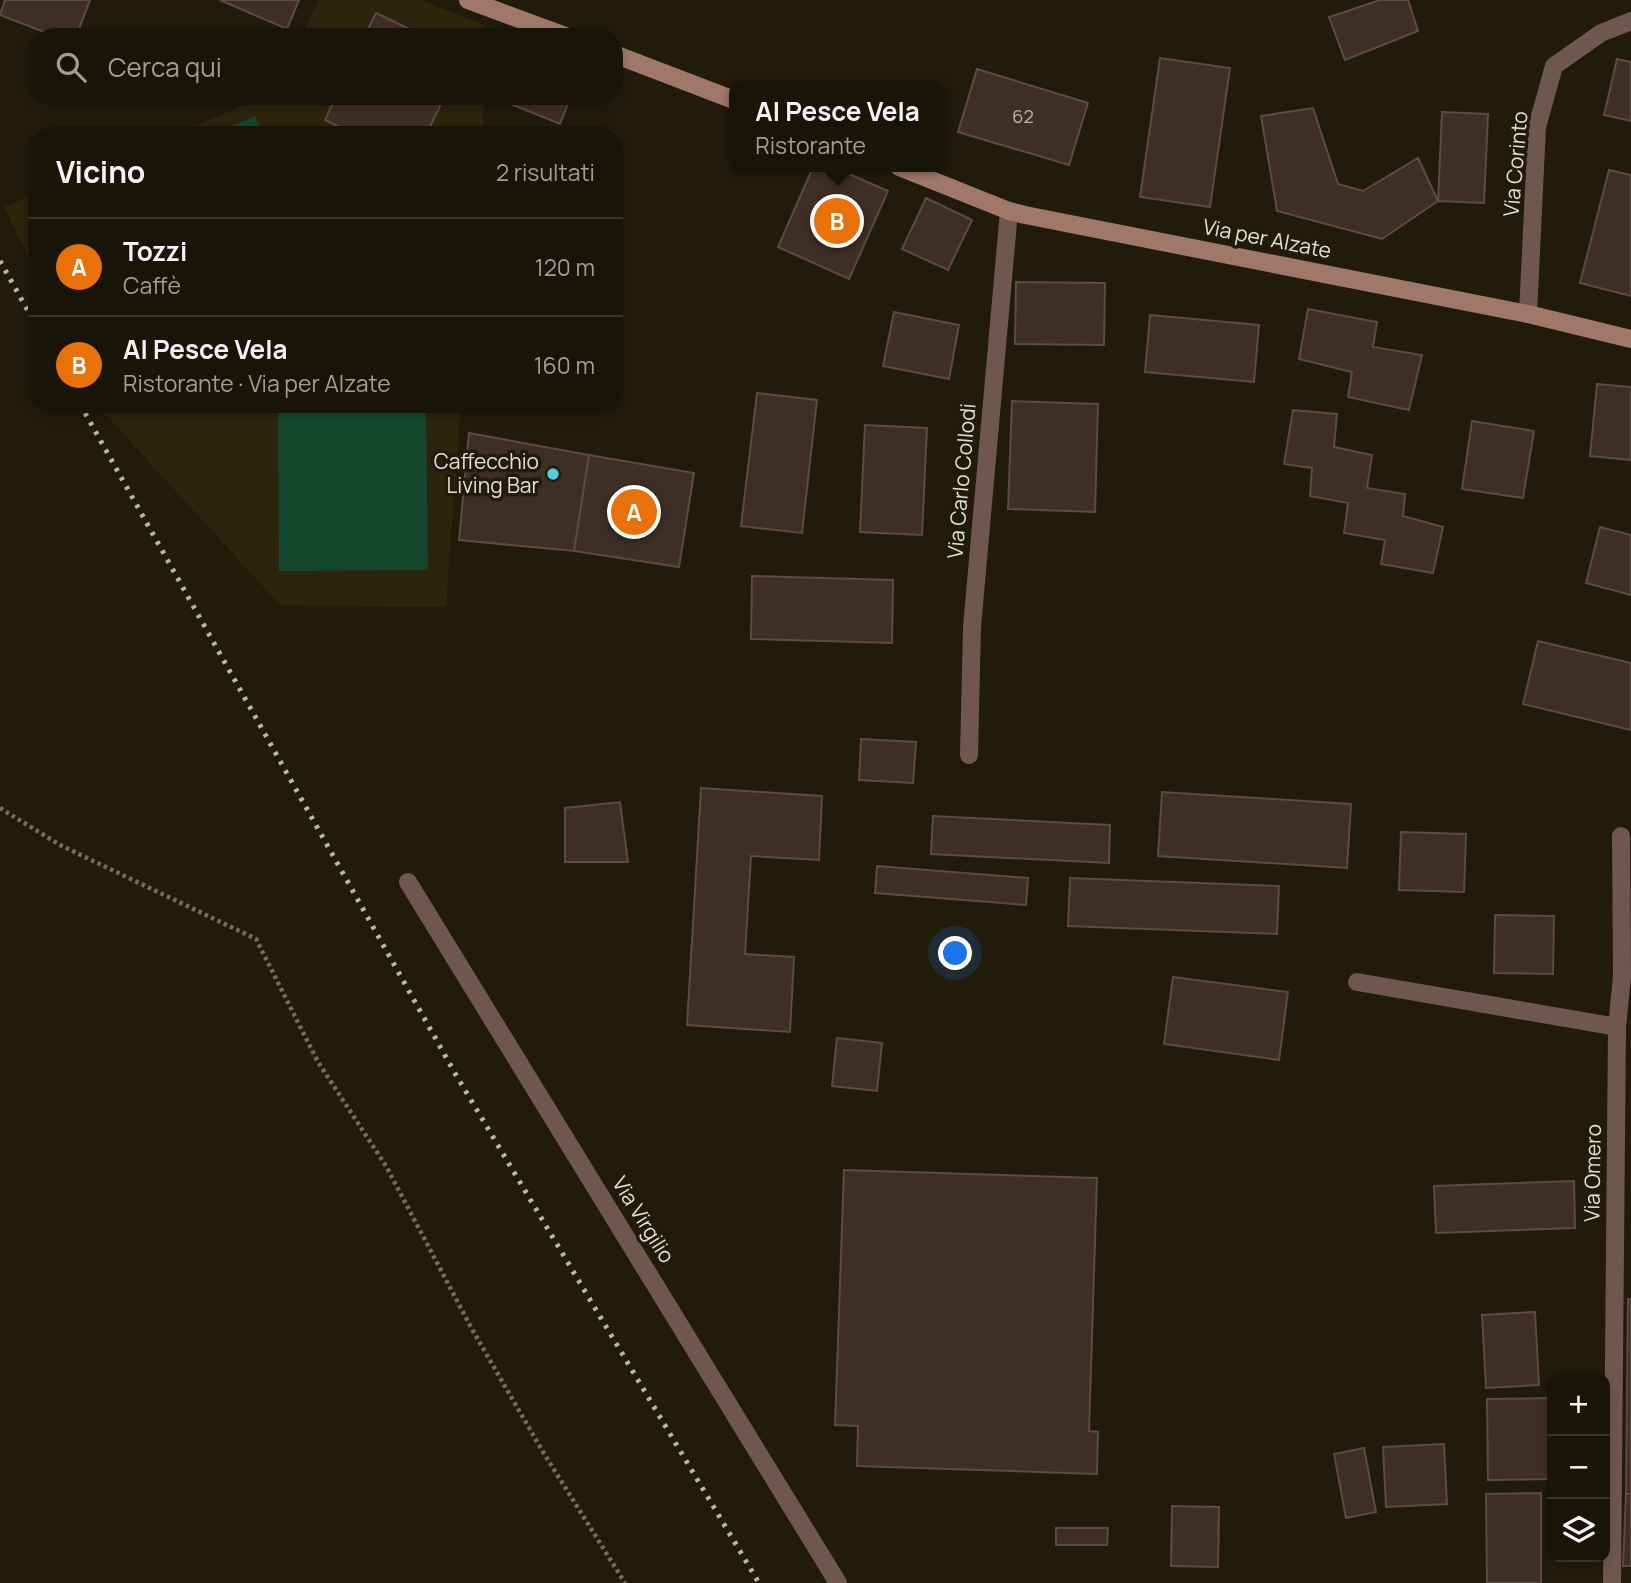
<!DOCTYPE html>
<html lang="it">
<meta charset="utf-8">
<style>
body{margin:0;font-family:Manrope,sans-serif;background:#221d12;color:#f1f3f6}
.controls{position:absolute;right:21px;bottom:21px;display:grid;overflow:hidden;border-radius:14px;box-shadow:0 4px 10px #0003}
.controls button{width:63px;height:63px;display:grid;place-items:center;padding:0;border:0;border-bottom:2px solid #373329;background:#191408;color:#f1f3f6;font:35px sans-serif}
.you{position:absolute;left:956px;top:954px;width:24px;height:24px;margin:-18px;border:5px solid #fff;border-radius:50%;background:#1a73e8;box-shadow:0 0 0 10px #1a73e833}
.badge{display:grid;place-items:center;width:46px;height:46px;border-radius:50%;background:#53cbdb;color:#fff;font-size:23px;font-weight:700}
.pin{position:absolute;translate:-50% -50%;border:4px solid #fff;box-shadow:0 2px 7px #0006}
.popup{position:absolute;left:729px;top:81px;width:217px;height:91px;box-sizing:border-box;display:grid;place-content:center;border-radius:14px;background:#191408;filter:drop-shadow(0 2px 5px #0005);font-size:23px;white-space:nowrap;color:#9f9e9c}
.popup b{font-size:26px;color:#f1f3f6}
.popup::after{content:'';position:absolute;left:50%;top:100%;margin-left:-14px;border:14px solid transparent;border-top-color:#191408}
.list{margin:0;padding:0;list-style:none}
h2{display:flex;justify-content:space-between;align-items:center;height:91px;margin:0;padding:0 28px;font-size:30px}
h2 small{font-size:23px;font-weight:400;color:#9f9e9c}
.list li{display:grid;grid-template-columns:46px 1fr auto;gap:21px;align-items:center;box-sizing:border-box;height:98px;padding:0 28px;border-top:2px solid #373329}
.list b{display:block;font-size:26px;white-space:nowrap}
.list p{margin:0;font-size:23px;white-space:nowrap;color:#9f9e9c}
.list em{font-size:23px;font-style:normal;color:#9f9e9c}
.icon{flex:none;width:38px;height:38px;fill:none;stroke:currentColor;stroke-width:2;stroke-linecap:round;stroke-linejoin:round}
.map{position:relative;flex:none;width:1631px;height:1583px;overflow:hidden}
.search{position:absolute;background:#191408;box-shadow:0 4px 10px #0003;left:28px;top:28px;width:595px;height:77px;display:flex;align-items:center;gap:18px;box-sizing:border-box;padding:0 24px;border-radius:28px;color:#9f9e9c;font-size:26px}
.panel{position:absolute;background:#191408;box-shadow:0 4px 10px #0003;left:28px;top:126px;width:595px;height:287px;border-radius:28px}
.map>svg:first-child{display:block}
.built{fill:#2c240b}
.green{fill:#15472f}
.building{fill:#3f2e25;stroke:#5d4b41;stroke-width:2}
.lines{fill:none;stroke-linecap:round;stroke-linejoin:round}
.path{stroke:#726d5f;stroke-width:4.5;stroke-dasharray:3.5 3.5;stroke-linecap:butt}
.street{stroke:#6f574d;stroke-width:18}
.secondary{stroke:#9f7869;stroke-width:18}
.rail{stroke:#bab6a9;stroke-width:5;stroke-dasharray:3.5 7;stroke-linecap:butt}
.poi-dot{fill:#53cbdb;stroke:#211b0a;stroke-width:2.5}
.labels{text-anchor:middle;stroke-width:7;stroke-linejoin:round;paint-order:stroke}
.number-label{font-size:18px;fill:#bbb4a9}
.street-label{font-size:21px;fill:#e4e0d5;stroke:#211b0a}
.poi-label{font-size:21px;fill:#e4e0d5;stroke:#211b0a;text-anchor:end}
</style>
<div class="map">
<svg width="1631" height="1583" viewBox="0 0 1631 1583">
<rect width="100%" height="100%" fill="#211b0a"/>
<!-- built -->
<path class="built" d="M319,0H421L490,27L489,37H300Z
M264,96H485L482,135H174Z
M37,193V274L4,207Z
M100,404H461L446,607L281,606L105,414Z"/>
<!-- green -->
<path class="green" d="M255,116L263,135H213Z
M278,404H426L428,570L279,571Z"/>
<!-- building -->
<path class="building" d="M5,0H90L76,37H57L0,15Z
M220,0H299L287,29Z
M1380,0H1408L1418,31L1345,60L1329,17Z
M376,13L426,37H364Z
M1160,58L1230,68L1210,207L1140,197Z
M1617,59L1631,62V121L1604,115Z
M977,69L1088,103L1069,165L958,132Z
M336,96H445L426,135H356L325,120Z
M508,96H571L560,124L506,102Z
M1313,108L1338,184L1363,191L1418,158L1438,201L1382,239L1277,211L1261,116Z
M1442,112L1488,114L1484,203L1438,201Z
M813,167H833L888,191L849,279L778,247Z
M1609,170L1631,175V296L1580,283Z
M926,198L972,220L948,270L902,249Z
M1016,282L1105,283L1104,345L1015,344Z
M1308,309L1377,322L1373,347L1422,355L1409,410L1348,397L1352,372L1299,359Z
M894,312L959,325L949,379L883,366Z
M1150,315L1259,325L1254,382L1145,372Z
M1597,384L1631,387V460L1590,456Z
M757,393L817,400L802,533L741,526Z
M1012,401L1098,404L1095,512L1008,509Z
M1293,410L1337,414L1334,447L1372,455L1367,488L1405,494L1403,516L1443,527L1433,573L1381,564L1385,540L1344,533L1348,503L1310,496L1312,468L1284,464Z
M1472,421L1534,431L1523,498L1462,489Z
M865,425L927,428L922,535L860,532Z
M469,433L589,455L574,551L459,540Z
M589,455L694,473L679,567L574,551Z
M1600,527L1631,535V595L1586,583Z
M752,576L893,580L892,643L751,639Z
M1538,641L1631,663V730L1523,704Z
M861,739L916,742L913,783L859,780Z
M701,788L822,796L819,860L751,856L745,954L794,957L790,1032L687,1025Z
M1162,792L1351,804L1347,868L1158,856Z
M620,802L628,862H565V808Z
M933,816L1110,825L1109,863L931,854Z
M1401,832L1466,834L1464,892L1399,890Z
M877,866L1028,878L1026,905L875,893Z
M1070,878L1279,886L1277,934L1068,926Z
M1495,915L1554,916L1553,974L1494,973Z
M1173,977L1288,992L1279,1060L1164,1044Z
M837,1038L882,1043L877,1091L832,1086Z
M844,1170L1097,1178L1089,1431L1098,1432L1097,1474L857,1466L858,1426L835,1425Z
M1574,1181L1575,1228L1436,1233L1434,1186Z
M1628,1299H1631V1494H1626Z
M1535,1312L1539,1385L1486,1388L1482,1315Z
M1552,1398V1479L1488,1480L1487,1399Z
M1444,1444L1447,1504L1386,1507L1383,1447Z
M1364,1448L1376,1512L1346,1518L1334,1454Z
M1541,1493V1583H1487L1486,1494Z
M1626,1494H1631V1566H1623Z
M1172,1506L1219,1507L1218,1567L1171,1566Z
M1056,1528H1108L1107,1545H1056Z"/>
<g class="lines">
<!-- path -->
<path class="path" d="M0,808L60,845L256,939L318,1062L386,1166L473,1331L543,1452L625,1583"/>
<!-- street -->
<path class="street" d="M1528,314L1537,127L1554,66L1601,33L1631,21
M969,755L972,627L1009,211
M408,882L838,1583
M1357,982L1617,1027
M1612,1583L1617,1027L1622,976L1621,836"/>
<!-- secondary -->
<path class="secondary" d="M468,0L568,37
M614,54L734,100
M899,167L1009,211L1025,215L1528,314L1631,339"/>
<!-- rail -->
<path class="rail" d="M0,261L37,327
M80,404L456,1075L759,1583"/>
</g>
<!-- markers -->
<circle class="poi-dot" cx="553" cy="474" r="7"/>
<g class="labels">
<!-- number labels -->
<g class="number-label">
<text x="1023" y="123">62</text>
</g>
<!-- street labels -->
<g class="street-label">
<text transform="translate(1516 164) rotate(-85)" y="7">Via Corinto</text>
<text transform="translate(1267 239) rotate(11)" y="7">Via per Alzate</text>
<text transform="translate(962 481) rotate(-85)" y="7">Via Carlo Collodi</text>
<text transform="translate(1593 1173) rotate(-89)" y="7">Via Omero</text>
<text transform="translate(643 1220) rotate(58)" y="7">Via Virgilio</text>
</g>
<!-- poi labels -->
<g class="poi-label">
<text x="539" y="469">Caffecchio<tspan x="539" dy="24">Living Bar</tspan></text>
</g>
</g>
</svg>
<div class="controls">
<button>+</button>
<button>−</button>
<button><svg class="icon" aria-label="layers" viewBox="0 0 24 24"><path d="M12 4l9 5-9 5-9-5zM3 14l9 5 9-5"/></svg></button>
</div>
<div class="you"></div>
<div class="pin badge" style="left:634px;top:512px;background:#e8710a">A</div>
<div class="pin badge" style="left:837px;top:221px;background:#e8710a">B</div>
<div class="popup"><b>Al Pesce Vela</b>Ristorante</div>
<div class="search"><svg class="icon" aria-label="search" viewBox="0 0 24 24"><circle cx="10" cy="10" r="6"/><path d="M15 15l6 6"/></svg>Cerca qui</div>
<section class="panel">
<h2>Vicino<small>2 risultati</small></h2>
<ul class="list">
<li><span class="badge" style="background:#e8710a">A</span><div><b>Tozzi</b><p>Caffè</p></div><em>120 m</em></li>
<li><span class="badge" style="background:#e8710a">B</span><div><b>Al Pesce Vela</b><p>Ristorante · Via per Alzate</p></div><em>160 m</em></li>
</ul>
</section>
</div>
